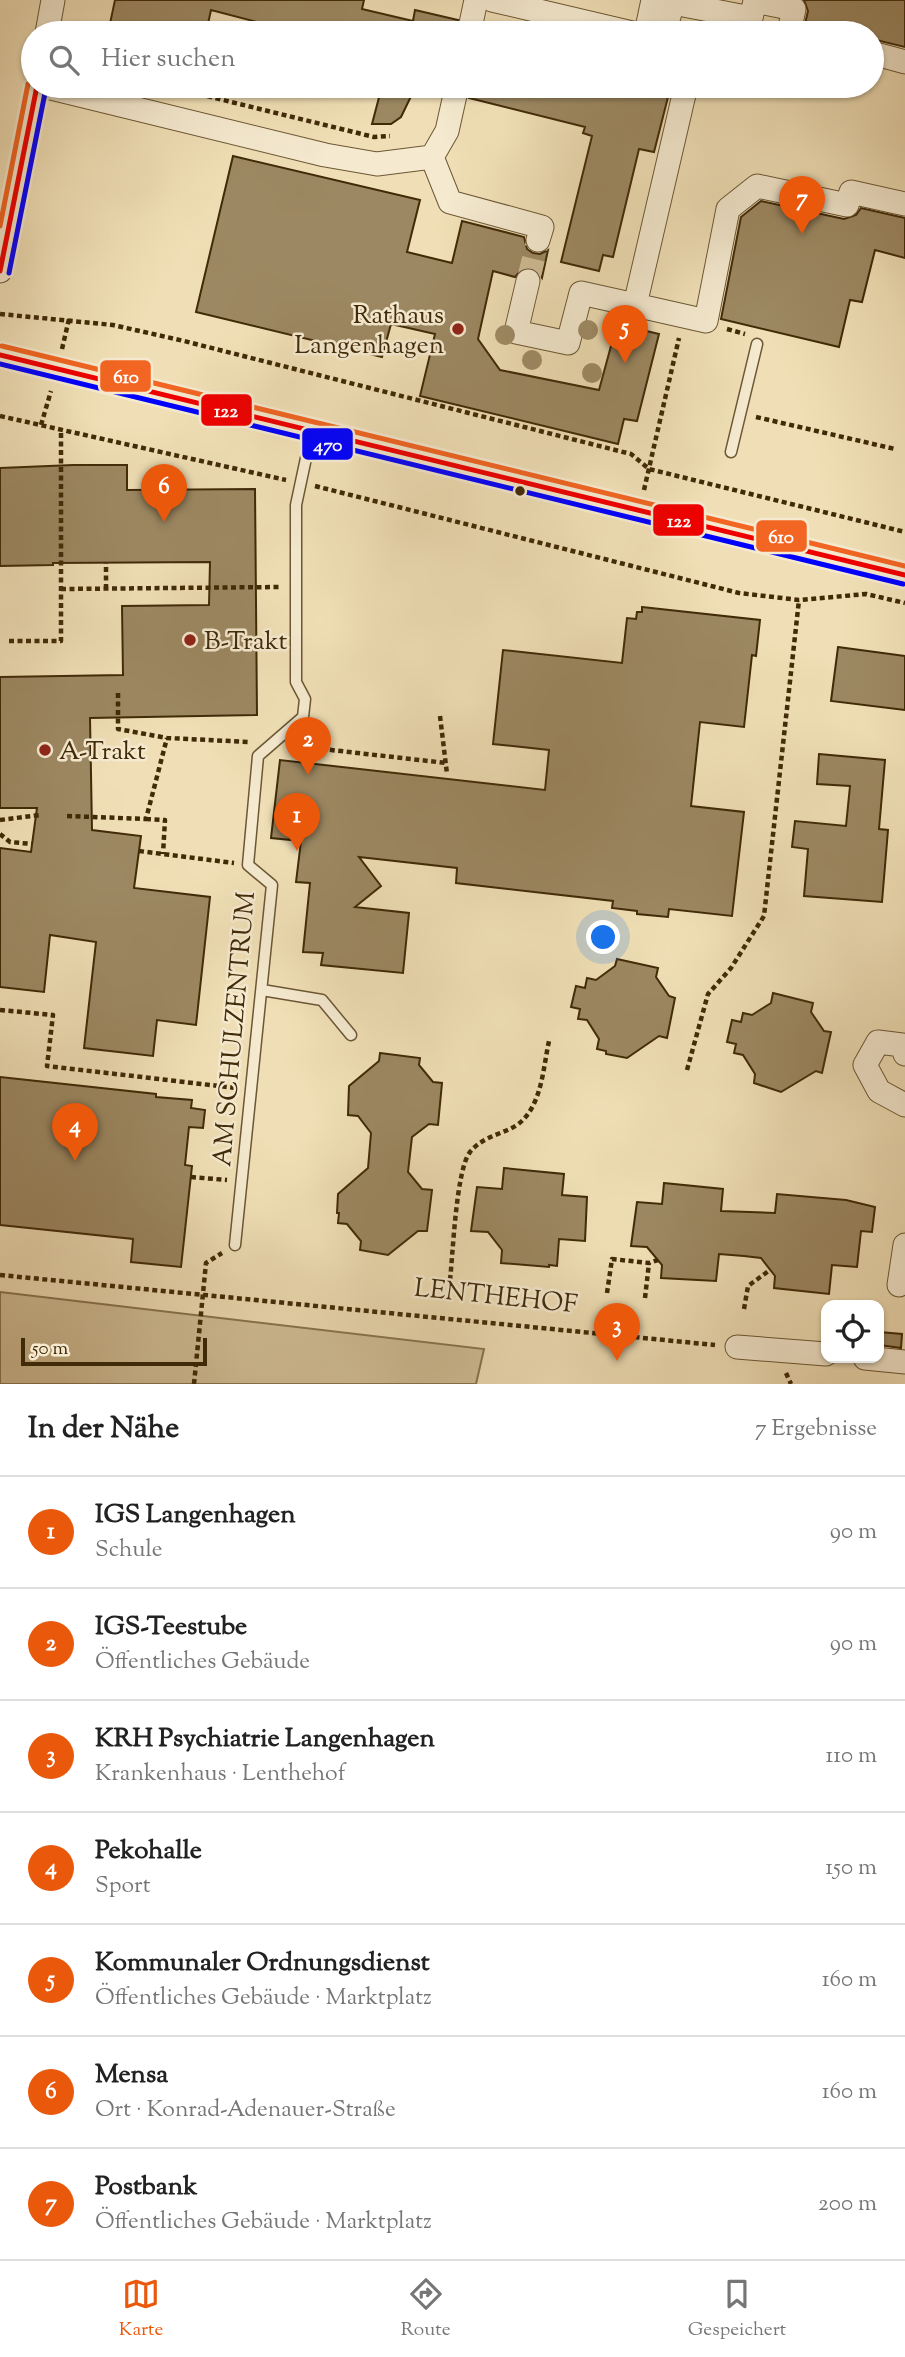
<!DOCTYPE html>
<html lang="de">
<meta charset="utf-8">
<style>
body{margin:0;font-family:"Sorts Mill Goudy",serif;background:#f6f6f6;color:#222}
.controls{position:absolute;right:21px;bottom:21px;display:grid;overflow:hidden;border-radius:14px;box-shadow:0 2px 5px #0004}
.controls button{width:63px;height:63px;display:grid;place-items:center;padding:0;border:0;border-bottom:2px solid #e0e0e0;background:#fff;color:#222;font:35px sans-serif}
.scale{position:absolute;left:21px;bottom:18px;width:186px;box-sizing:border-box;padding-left:7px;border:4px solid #402a08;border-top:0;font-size:19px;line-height:24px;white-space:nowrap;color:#402a08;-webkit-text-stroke:5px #f5ead0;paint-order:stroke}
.you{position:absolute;left:604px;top:938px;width:24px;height:24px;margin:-18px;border:5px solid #fff;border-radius:50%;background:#1a73e8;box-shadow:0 0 0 10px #1a73e833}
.badge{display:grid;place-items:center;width:46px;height:46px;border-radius:50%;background:#ea580c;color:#fff;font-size:23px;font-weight:700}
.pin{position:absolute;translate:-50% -58px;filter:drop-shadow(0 2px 4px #0008)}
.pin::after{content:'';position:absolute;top:37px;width:24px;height:21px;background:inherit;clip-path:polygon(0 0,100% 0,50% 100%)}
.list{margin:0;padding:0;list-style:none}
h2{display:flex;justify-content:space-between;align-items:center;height:91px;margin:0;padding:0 28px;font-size:30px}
h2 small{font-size:23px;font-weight:400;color:#767676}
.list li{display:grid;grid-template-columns:46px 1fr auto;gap:21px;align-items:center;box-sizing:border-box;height:112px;padding:0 28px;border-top:2px solid #e0e0e0}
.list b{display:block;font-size:26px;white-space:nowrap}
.list p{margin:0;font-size:23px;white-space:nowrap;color:#767676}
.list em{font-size:23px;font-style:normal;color:#767676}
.icon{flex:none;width:38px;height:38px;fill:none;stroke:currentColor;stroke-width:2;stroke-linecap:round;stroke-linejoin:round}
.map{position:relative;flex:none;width:905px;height:1384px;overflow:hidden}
.search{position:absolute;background:#fff;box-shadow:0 2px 5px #0004;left:21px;right:21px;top:21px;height:77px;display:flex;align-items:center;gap:18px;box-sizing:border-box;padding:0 24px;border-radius:38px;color:#767676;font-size:26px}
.sheet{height:875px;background:#fff}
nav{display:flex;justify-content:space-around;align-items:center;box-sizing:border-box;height:98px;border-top:2px solid #e0e0e0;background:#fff;font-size:19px;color:#767676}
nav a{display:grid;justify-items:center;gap:4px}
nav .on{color:#ea580c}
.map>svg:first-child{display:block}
.green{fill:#d2c098;stroke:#897550;stroke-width:2}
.building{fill:#9c8862;stroke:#402a08;stroke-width:2}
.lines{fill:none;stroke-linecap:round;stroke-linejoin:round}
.street-tunnel{stroke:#cdbb93;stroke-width:23;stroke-dasharray:23 11;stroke-linecap:butt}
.lane-casing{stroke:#6c5734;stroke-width:13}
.street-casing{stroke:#6c5734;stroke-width:25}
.path{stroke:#402a08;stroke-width:4.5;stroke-dasharray:5 3.5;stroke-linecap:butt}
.lane{stroke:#f5ead0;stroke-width:10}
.street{stroke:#f5ead0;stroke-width:23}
.bus-1-casing{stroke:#f5ead0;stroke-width:10}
.bus-2-casing{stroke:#f5ead0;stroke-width:10}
.bus-3-casing{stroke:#f5ead0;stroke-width:10}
.bus-1{stroke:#e00;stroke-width:5}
.bus-2{stroke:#00f;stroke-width:5}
.bus-3{stroke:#f26522;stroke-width:5}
.tree{fill:#9f8c66}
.poi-dot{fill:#8f2418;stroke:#f5ead0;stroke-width:2.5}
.bus-dot{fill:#402a08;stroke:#f5ead0;stroke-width:2.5}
.labels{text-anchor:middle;stroke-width:5;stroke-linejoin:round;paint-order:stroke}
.poi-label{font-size:26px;fill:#402a08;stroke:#f5ead0;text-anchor:start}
.street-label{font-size:26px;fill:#402a08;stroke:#f5ead0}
.line-badge{stroke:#f5ead0;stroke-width:2.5}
.badge-label{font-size:19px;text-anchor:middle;font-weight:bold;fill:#fff}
</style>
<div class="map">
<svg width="905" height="1384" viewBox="0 0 905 1384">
<rect width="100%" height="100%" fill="#f0dfb6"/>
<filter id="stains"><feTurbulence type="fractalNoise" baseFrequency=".00286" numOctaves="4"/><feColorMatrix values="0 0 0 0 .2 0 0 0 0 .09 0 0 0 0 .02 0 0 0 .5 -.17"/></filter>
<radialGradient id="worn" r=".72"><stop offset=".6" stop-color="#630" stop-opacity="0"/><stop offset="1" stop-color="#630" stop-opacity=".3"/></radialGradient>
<!-- green -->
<path class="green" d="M0,1292L484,1349L476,1384H0Z"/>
<!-- building -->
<path class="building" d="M115,0H364L362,9L413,21L415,10L458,20L455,33H299L211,10L206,33H108Z
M804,0H905V47L872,39V33H813L805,24L808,11Z
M382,86H416L401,117L391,124H372Z
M471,86H652L651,93L668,97L654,152L639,149L613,257L603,255L599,271L561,262L592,136L583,133L585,127L469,98Z
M233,156L420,200L407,252L452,263L462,221L524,237L527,249L533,253L540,254L548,250L542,278L537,270L531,267L523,268L515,277L493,271L478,339L500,370L599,390L617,324L659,334L637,421L624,419L618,444L420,396L435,334L391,324L382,357L196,312Z
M761,201L844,219L856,215L861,208L905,218V258L875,250L862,302L850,300L839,347L721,319L741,217Z
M73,465H127V490L255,489L257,715L90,718L92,830L141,836L134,888L210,897L196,1025L157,1020L153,1056L84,1048L96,942L50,935L44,992L0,987V848L31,852L37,808H0V677L123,675L122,606L209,605L210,562L53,563V565L0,566V468Z
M642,607L760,620L756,656L752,655L744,727L700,722L691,806L744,812L732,916L669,909L668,917L637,914V911L612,908L613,901L456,883L457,868L359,857L381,886L355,907L409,913L403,973L321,965L323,953L303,952L310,883L296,882L301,841L271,838L280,760L545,790L549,750L493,744L503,650L622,663L627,618L636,619L637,612H642Z
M838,647L905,656V710L831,701Z
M819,754L885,760L879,829L888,830L882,902L804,896L808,849L792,847L795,821L846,826L850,786L817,784Z
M617,959L658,968L656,977L669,996L675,998L667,1038L659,1036L627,1058L606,1054V1051L597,1049L599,1039L587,1020L578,1019L580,1009L571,1007L576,986L585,988L587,978L596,980L615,966Z
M773,993L813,1003L811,1012L824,1031L831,1032L822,1073L816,1071L781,1092L754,1083L755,1074L743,1055L734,1053L736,1044L727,1042L732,1020L741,1022L743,1013L752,1015L771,1003Z
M380,1053L420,1058L419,1065L433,1082L442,1083L438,1125L429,1124L412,1137L408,1172L422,1189L432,1190L427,1231H418L388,1255L360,1250L361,1241L347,1224L338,1223L339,1213H337L338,1194L368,1168L371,1133L358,1116L348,1115L349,1086L379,1061Z
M0,1077L156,1094V1097L192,1100L191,1108L205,1110L203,1128L189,1127L185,1165L192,1166L181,1267L131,1262L133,1239L0,1225Z
M504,1168L564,1174L562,1195L587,1197L585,1241L559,1239L557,1266L549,1265V1267L501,1263L502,1250L488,1232L471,1231L477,1187L502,1189Z
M664,1183L723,1189L721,1211L775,1213L777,1194L846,1200L875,1207L872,1232L861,1231L857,1267L832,1265L829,1294L774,1288L775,1276L761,1258L744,1256L719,1254L716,1281L661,1278L662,1265L647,1247L631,1246L637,1202L662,1204Z
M879,1332L902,1334L901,1348L879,1345Z"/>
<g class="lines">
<!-- street-tunnel -->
<path class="street-tunnel" d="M528,281L538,240"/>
<!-- lane casing -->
<g class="lane-casing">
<path id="lane" d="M731,452L757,344
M262,990L322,1000L351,1035
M235,1245L272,885L248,865L258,756L303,717L305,699L296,682V505L312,430"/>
</g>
<!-- street casing -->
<g class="street-casing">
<path id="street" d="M492,0L632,33
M47,33L53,0
M469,33L476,0
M646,33L653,0
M664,33L673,3L751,18L755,1L794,9L789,32L795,33
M872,53L905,62
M43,86L325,155L377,164L432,157
M686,86L635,305L706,321L728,209L757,186L847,205L851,192L905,204
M432,157L450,202L542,227L538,240
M432,157L447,131L457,86
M0,271L37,86
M528,281L516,332L568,343L581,293L635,305
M0,355L905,575
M905,1054L902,1045L878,1042L865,1065L879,1091L905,1105
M899,1285L905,1245
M737,1347L826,1354
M865,1358L905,1362"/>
</g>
<!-- path -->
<path class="path" d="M166,86L374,137L390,136
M0,314L113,325L184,341L631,454L649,469L905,532
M727,329L745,334
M62,349L69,319
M0,416L286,480
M756,417L895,449
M41,425L51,391
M315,486L739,593L799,600L866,594L905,603
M644,490L679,338
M61,589L280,587
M106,589V562
M9,641H61V430
M118,693V729L167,738L249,742
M440,716L447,774
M296,746L446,763
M67,816L146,819L167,738
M146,819L165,820L163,854
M0,820L40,815
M0,834L10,842L32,844
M139,851L234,863
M0,1010L53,1015L47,1066L236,1088
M687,1070L708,994L731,968L764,916L799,600
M191,1177L227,1180
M0,1275L715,1345
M450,1280C453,1254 456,1170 470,1152C483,1136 501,1135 517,1125C542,1107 543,1068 549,1041
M607,1293L612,1259L649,1263L658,1260
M645,1298L649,1263
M744,1309L748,1286L770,1270
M786,1373L791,1384
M194,1384L206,1263L222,1253"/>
<!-- lane -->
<use href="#lane" class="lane"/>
<!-- street -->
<use href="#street" class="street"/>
<!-- bus-1 casing -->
<g class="bus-1-casing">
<path id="bus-1" d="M0,271L37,86
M0,355L905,575"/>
</g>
<!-- bus-2 casing -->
<g class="bus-2-casing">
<path id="bus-2" d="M9,273L46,88
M0,364L903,584"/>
</g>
<!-- bus-3 casing -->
<g class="bus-3-casing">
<path id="bus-3" d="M0,226L28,84
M2,346L905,566"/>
</g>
<!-- bus-1 -->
<use href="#bus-1" class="bus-1"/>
<!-- bus-2 -->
<use href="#bus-2" class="bus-2"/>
<!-- bus-3 -->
<use href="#bus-3" class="bus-3"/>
</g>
<!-- trees -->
<g class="tree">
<circle cx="588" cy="330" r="10"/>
<circle cx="505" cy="335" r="10"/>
<circle cx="532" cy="360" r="10"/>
<circle cx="592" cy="373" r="10"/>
</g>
<!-- markers -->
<g class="poi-dot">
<circle cx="458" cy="329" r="7"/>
<circle cx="190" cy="640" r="7"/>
<circle cx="45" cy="750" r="7"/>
</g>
<circle class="bus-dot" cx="520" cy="491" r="6"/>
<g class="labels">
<!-- poi labels -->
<g class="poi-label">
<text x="444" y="323" text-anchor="end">Rathaus<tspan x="444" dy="30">Langenhagen</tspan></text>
<text x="204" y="649">B-Trakt</text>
<text x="59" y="759">A-Trakt</text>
</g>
<!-- street labels -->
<g class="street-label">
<text transform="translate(233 1029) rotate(-85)" y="9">AM SCHULZENTRUM</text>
<text transform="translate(496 1295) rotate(6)" y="9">LENTHEHOF</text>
</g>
</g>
<g class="line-badge">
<rect x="99" y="359" width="53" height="34" rx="7" fill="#f26522"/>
<rect x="200" y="393" width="53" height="34" rx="7" fill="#e00"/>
<rect x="301" y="427" width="53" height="34" rx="7" fill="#00f"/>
<rect x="652" y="503" width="53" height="34" rx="7" fill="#e00"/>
<rect x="755" y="519" width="53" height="34" rx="7" fill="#f26522"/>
</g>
<g class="badge-label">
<text x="126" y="383">610</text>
<text x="226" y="417">122</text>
<text x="328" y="451">470</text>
<text x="679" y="527">122</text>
<text x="781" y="543">610</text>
</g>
<rect width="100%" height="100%" filter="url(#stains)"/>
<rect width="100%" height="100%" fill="url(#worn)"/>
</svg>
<div class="controls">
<button><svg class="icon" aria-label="locate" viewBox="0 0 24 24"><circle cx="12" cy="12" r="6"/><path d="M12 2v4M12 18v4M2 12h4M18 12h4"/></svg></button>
</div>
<div class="scale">50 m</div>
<div class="you"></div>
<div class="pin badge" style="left:297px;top:851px">1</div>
<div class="pin badge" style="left:308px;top:775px">2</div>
<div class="pin badge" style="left:617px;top:1361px">3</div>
<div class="pin badge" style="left:75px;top:1161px">4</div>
<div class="pin badge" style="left:625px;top:363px">5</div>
<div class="pin badge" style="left:164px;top:522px">6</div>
<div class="pin badge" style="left:802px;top:234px">7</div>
<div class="search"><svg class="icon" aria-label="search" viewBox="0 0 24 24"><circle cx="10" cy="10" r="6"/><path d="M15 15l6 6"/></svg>Hier suchen</div>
</div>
<section class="sheet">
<h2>In der Nähe<small>7 Ergebnisse</small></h2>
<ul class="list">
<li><span class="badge">1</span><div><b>IGS Langenhagen</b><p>Schule</p></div><em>90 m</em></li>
<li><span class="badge">2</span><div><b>IGS-Teestube</b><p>Öffentliches Gebäude</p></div><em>90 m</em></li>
<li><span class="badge">3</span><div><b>KRH Psychiatrie Langenhagen</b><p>Krankenhaus · Lenthehof</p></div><em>110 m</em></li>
<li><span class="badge">4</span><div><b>Pekohalle</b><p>Sport</p></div><em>150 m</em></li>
<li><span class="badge">5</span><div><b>Kommunaler Ordnungsdienst</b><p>Öffentliches Gebäude · Marktplatz</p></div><em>160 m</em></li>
<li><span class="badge">6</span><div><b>Mensa</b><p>Ort · Konrad-Adenauer-Straße</p></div><em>160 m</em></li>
<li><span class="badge">7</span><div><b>Postbank</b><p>Öffentliches Gebäude · Marktplatz</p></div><em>200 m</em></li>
</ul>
</section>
<nav>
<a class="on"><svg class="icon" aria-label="map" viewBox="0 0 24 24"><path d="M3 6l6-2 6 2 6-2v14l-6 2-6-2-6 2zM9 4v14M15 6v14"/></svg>Karte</a>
<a><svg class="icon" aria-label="directions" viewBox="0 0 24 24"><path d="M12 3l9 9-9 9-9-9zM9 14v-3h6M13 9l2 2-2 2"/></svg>Route</a>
<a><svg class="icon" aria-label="saved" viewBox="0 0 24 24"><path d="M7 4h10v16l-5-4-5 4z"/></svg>Gespeichert</a>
</nav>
